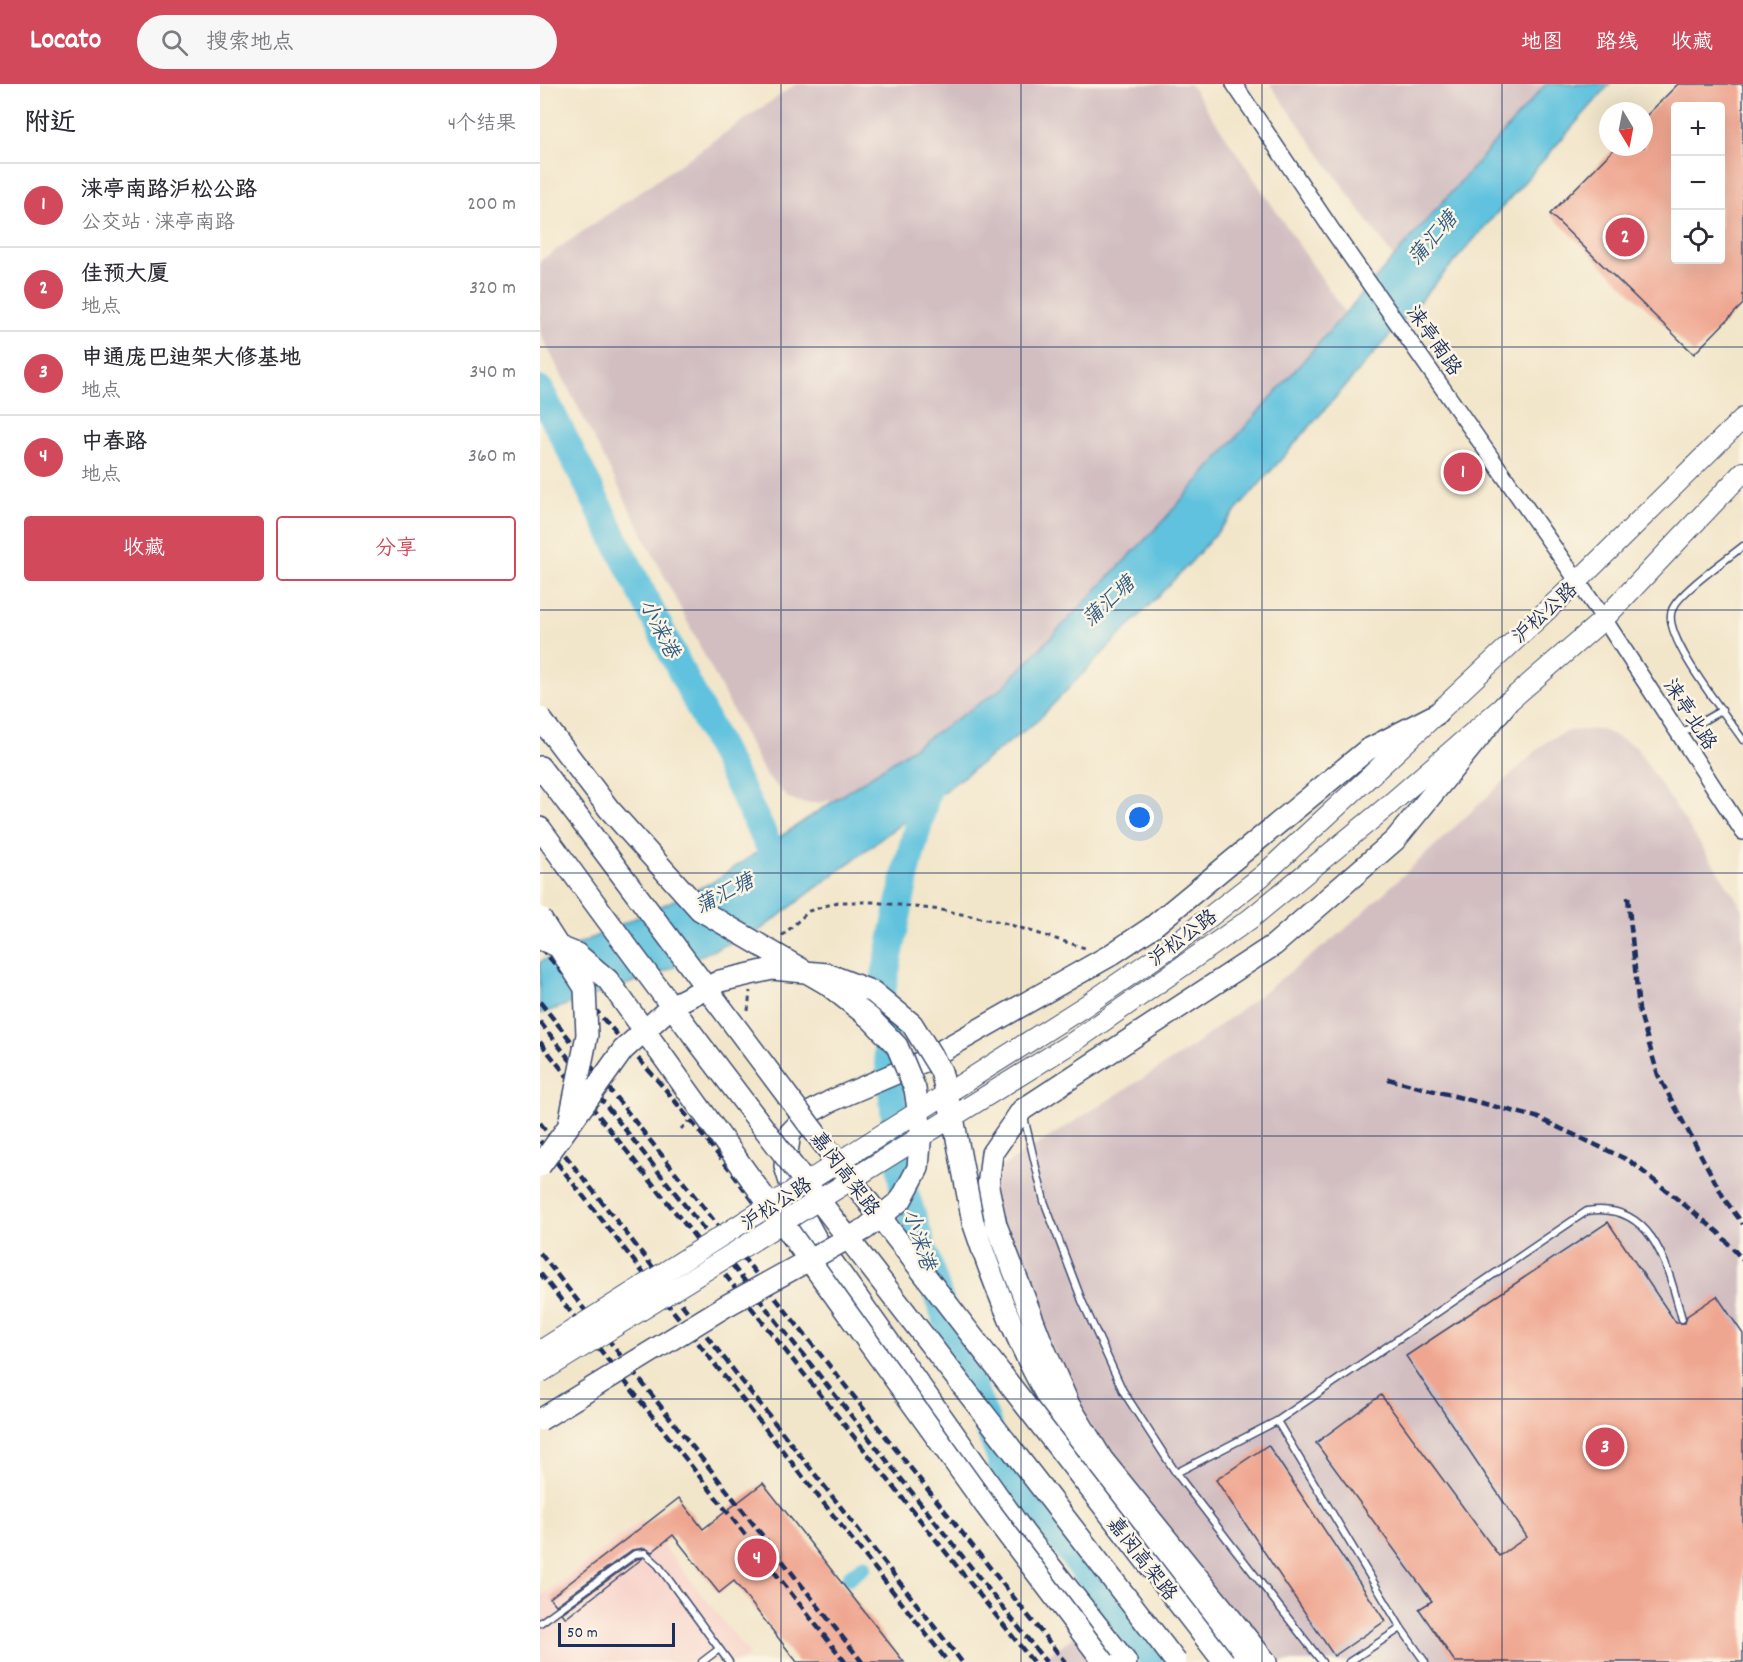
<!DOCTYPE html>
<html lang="zh">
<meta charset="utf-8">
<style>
body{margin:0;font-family:Dekko,"LXGW WenKai TC",sans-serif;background:#f7f7f7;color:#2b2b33}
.controls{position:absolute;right:18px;top:18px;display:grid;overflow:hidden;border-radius:6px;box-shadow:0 6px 24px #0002}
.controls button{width:54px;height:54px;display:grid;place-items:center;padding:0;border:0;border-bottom:2px solid #e1e1e2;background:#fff;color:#2b2b33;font:30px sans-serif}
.compass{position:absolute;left:1059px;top:18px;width:54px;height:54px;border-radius:50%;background:#fff;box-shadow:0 6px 24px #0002;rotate:170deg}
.scale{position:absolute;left:18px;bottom:15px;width:117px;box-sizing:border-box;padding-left:6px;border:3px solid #1b2f5e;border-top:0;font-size:16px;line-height:21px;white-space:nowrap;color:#1b2f5e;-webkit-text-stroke:4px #fcf5e5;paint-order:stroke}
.you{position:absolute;left:600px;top:734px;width:21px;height:21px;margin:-15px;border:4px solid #fff;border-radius:50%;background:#1a73e8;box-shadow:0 0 0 9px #1a73e833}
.badge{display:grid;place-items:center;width:39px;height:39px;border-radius:50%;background:#d1495b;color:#fff;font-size:20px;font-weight:700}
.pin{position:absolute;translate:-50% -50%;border:3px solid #fff;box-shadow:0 2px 6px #0006}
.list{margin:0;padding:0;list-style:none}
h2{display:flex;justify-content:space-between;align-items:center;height:78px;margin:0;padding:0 24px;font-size:26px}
h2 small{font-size:20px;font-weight:400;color:#7c7c81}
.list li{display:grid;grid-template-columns:39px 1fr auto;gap:18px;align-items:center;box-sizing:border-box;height:84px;padding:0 24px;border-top:2px solid #e1e1e2}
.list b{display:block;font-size:22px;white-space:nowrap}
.list p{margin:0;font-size:20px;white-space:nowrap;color:#7c7c81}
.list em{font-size:20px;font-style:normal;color:#7c7c81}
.actions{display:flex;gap:12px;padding:18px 24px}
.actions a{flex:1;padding:14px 0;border:2px solid #d1495b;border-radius:6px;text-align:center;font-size:21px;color:#d1495b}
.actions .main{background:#d1495b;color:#fff}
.icon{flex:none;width:33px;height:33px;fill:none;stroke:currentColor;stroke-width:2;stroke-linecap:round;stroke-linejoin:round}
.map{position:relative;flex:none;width:1203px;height:1578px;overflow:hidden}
header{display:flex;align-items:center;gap:36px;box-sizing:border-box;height:84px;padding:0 30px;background:#d1495b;color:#fff}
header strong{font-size:28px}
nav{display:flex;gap:33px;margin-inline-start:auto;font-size:21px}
.search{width:420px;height:54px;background:#f7f7f7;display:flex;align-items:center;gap:15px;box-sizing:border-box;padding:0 21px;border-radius:33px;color:#7c7c81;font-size:22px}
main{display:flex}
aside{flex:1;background:#fff}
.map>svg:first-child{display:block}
.built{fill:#f7d0c9}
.industrial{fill:#d2bec1}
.water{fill:#60c2de;stroke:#3e789e;stroke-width:1.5}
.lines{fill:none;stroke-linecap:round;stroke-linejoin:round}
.canal{stroke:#60c2de;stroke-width:16}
.river{stroke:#60c2de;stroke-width:28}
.building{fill:#efa690;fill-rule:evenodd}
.service-casing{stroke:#3b4a6e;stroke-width:9}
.tertiary-casing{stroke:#3b4a6e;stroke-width:18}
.primary-casing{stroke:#3b4a6e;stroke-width:22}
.trunk-casing{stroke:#3b4a6e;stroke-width:24}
.path{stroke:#3b4a6e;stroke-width:3;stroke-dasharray:4.5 4.5;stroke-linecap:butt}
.service{stroke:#fff;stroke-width:6}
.tertiary{stroke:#fff;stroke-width:15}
.primary{stroke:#fff;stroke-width:20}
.trunk{stroke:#fff;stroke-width:21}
.rail{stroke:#1b2f5e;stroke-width:4.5;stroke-dasharray:9 4.5;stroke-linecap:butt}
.primary-bridge-casing{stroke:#3b4a6e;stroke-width:22;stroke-linecap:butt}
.trunk-bridge-casing{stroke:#3b4a6e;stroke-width:24;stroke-linecap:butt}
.primary-bridge{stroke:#fff;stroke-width:20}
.trunk-bridge{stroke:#fff;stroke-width:21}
.grid{fill:none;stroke:#1b2f5e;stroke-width:1.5;stroke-opacity:0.55}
.labels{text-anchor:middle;stroke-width:5;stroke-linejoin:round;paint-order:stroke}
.street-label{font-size:20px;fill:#1b2f5e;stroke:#fcf5e5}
.water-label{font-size:21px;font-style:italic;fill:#305b84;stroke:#fcf5e5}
</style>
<header>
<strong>Locato</strong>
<div class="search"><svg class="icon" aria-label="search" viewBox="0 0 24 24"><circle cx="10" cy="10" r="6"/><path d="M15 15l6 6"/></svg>搜索地点</div>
<nav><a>地图</a><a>路线</a><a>收藏</a></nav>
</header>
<main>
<aside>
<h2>附近<small>4个结果</small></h2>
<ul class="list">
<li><span class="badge">1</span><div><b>涞亭南路沪松公路</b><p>公交站 · 涞亭南路</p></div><em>200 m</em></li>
<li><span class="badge">2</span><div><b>佳预大厦</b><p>地点</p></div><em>320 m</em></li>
<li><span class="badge">3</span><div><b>申通庞巴迪架大修基地</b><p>地点</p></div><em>340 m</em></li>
<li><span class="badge">4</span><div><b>中春路</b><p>地点</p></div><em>360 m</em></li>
</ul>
<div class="actions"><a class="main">收藏</a><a>分享</a></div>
</aside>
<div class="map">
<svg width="1203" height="1578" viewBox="0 0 1203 1578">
<rect width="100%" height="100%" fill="#fcf5e5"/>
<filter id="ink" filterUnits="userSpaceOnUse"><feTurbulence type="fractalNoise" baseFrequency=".0167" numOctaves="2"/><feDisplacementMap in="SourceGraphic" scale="12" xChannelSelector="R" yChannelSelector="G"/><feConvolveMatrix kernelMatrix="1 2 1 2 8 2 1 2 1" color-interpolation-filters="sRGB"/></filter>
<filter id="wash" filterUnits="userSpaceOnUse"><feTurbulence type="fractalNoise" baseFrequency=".008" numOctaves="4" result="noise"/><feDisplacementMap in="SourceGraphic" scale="24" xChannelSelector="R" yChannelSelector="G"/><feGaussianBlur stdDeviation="1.35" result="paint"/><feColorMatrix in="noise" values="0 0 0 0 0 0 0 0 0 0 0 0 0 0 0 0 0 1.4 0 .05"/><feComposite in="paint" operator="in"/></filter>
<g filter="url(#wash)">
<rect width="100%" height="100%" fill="#f2e6ca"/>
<!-- built -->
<path class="built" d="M103,1436L209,1570L199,1578H0V1513Z"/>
<!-- industrial -->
<path class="industrial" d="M256,0H650L805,229L622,438L461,605L297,715L278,719H263L248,714L225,690L0,249V177Z
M730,0H1006L854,174Z
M1061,645L1096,663L1203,825V1578H728L567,1371L535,1315L438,1098L648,966L802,848L1006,658L1027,647Z
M539,1549L562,1578H497Z"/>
<!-- water -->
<path class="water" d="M1006,0H1070L652,477L497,637L220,846L120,889L0,930V878L171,799L461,605L622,438Z"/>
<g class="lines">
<!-- canal -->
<path class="canal" d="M453,1388L463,1381
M310,1493L324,1482"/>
<!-- river -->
<path class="river" d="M0,306L239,782
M393,685L368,780L341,911L363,1103L404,1229L463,1381L615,1578"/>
</g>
<g id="blocks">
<!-- building -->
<path class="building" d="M1138,0H1203V220L1154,270L1010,130L1076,63H1104V34ZM1136,22H1180V176H1136Z
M1068,1138L1136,1239H1145L1147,1232L1177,1212L1203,1250V1578H915L879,1525L892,1517L776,1359L841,1311L959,1472L987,1453L866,1272Z
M728,1361L845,1537L794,1572L676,1396Z
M223,1399L364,1578H257L194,1497L179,1509L133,1451L112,1468L105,1464L92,1466L16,1521L10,1514L139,1414L163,1445Z
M103,1474L26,1534L22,1529L97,1475Z"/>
</g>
</g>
<g filter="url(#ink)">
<use href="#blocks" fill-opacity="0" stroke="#3b4a6e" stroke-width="1.5"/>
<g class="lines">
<!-- service casing -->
<g class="service-casing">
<path id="service" d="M1203,462C1186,476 1139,508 1132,526C1121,552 1187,632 1203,656
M1140,650L1182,626
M484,1033L504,1117L542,1217L583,1307L636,1389L782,1578
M737,1337L861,1544L885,1578
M636,1389L737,1337L1047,1127C1115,1117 1128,1185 1142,1235
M0,1539L95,1470L105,1469L118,1481L189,1578
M162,1578L179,1565
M809,1578L861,1544"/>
</g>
<!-- tertiary casing -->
<g class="tertiary-casing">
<path id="tertiary" d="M694,0L792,146L1064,535L1203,748"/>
</g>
<!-- primary casing -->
<g class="primary-casing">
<path id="primary" d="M828,694L1038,497L1203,334
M849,721L1064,535L1203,388"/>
</g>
<!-- trunk casing -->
<g class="trunk-casing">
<path id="trunk" d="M0,683L48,746
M0,744L16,766
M433,1138C453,1198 477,1259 508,1314C561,1410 634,1493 703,1578
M586,1578L484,1449L276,1155L256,1118L245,1082L250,1049L269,1029L291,1017L382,978L569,872L611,844L827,666L897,630
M726,1578L562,1375L529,1321L503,1262L456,1141L448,1103L452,1069L482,1026L734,861L855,756L966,620"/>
</g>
<!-- path -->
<path class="path" d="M242,852L269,827L298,818H333L401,826L461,838L545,864
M208,927L210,907
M141,1045L148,1037"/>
<!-- service -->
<use href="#service" class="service"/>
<!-- tertiary -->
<use href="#tertiary" class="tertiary"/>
<!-- primary -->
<use href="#primary" class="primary"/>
<!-- trunk -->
<use href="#trunk" class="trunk"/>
<!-- rail -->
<path class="rail" d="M1088,813L1099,926L1118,991L1185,1116L1203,1140
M0,863L126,1006L188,1083L554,1578
M0,918L525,1578
M0,938L506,1578
M0,958L493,1578
M848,995L996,1033L1090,1077L1178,1148L1203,1176
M0,1039L422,1578
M0,1057L408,1578
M0,1169L322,1578
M0,1189L305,1578"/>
<!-- primary-bridge casing -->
<g class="primary-bridge-casing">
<path id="primary-bridge" d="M0,1267L545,922L631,863L722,792L828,694
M0,1289L535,957L710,835L849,721"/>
</g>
<!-- trunk-bridge casing -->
<g class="trunk-bridge-casing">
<path id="trunk-bridge" d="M0,634L69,725L160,826L287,900L330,934L357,962L375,1005L381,1046L378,1084L361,1116L325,1145L184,1223L0,1336
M48,746L279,1054L684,1578
M16,766C216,1041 429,1308 636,1578
M0,834L45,904L47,951L30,1035
M0,855L37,870L68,896L446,1422L564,1578
M0,1082L83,966L133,921L180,897L232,885L287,890L333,908L372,940L401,987L414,1039L433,1138"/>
</g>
<!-- primary-bridge -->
<use href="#primary-bridge" class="primary-bridge"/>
<!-- trunk-bridge -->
<use href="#trunk-bridge" class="trunk-bridge"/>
</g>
</g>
<!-- grid -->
<path class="grid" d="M241,0V1578M481,0V1578M722,0V1578M962,0V1578M0,263H1203M0,526H1203M0,789H1203M0,1052H1203M0,1315H1203"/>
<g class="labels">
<!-- street labels -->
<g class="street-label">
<text transform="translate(895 256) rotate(55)" y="7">涞亭南路</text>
<text transform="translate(1004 528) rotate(-42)" y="7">沪松公路</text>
<text transform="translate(1151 630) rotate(57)" y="7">涞亭北路</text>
<text transform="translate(642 853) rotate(-37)" y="7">沪松公路</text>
<text transform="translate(306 1089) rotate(53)" y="7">嘉闵高架路</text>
<text transform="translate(236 1119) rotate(-33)" y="7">沪松公路</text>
<text transform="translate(603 1474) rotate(52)" y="7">嘉闵高架路</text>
</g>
<!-- water labels -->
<g class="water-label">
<text transform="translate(892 154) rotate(-49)" y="7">蒲汇塘</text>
<text transform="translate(568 517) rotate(-43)" y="7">蒲汇塘</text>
<text transform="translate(120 544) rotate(63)" y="7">小涞港</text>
<text transform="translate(184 809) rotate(-27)" y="7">蒲汇塘</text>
<text transform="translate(380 1155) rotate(72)" y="7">小涞港</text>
</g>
</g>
</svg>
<div class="controls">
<button>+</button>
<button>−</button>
<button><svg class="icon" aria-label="locate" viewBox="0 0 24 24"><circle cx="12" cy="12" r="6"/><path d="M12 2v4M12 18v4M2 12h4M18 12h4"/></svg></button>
</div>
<svg class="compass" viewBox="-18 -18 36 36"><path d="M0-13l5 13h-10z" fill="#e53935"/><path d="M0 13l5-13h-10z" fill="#7c7c81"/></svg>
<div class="scale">50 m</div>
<div class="you"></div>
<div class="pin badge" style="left:923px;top:388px">1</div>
<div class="pin badge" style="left:1085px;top:153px">2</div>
<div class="pin badge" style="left:1065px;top:1363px">3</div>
<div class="pin badge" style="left:217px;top:1474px">4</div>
</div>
</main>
